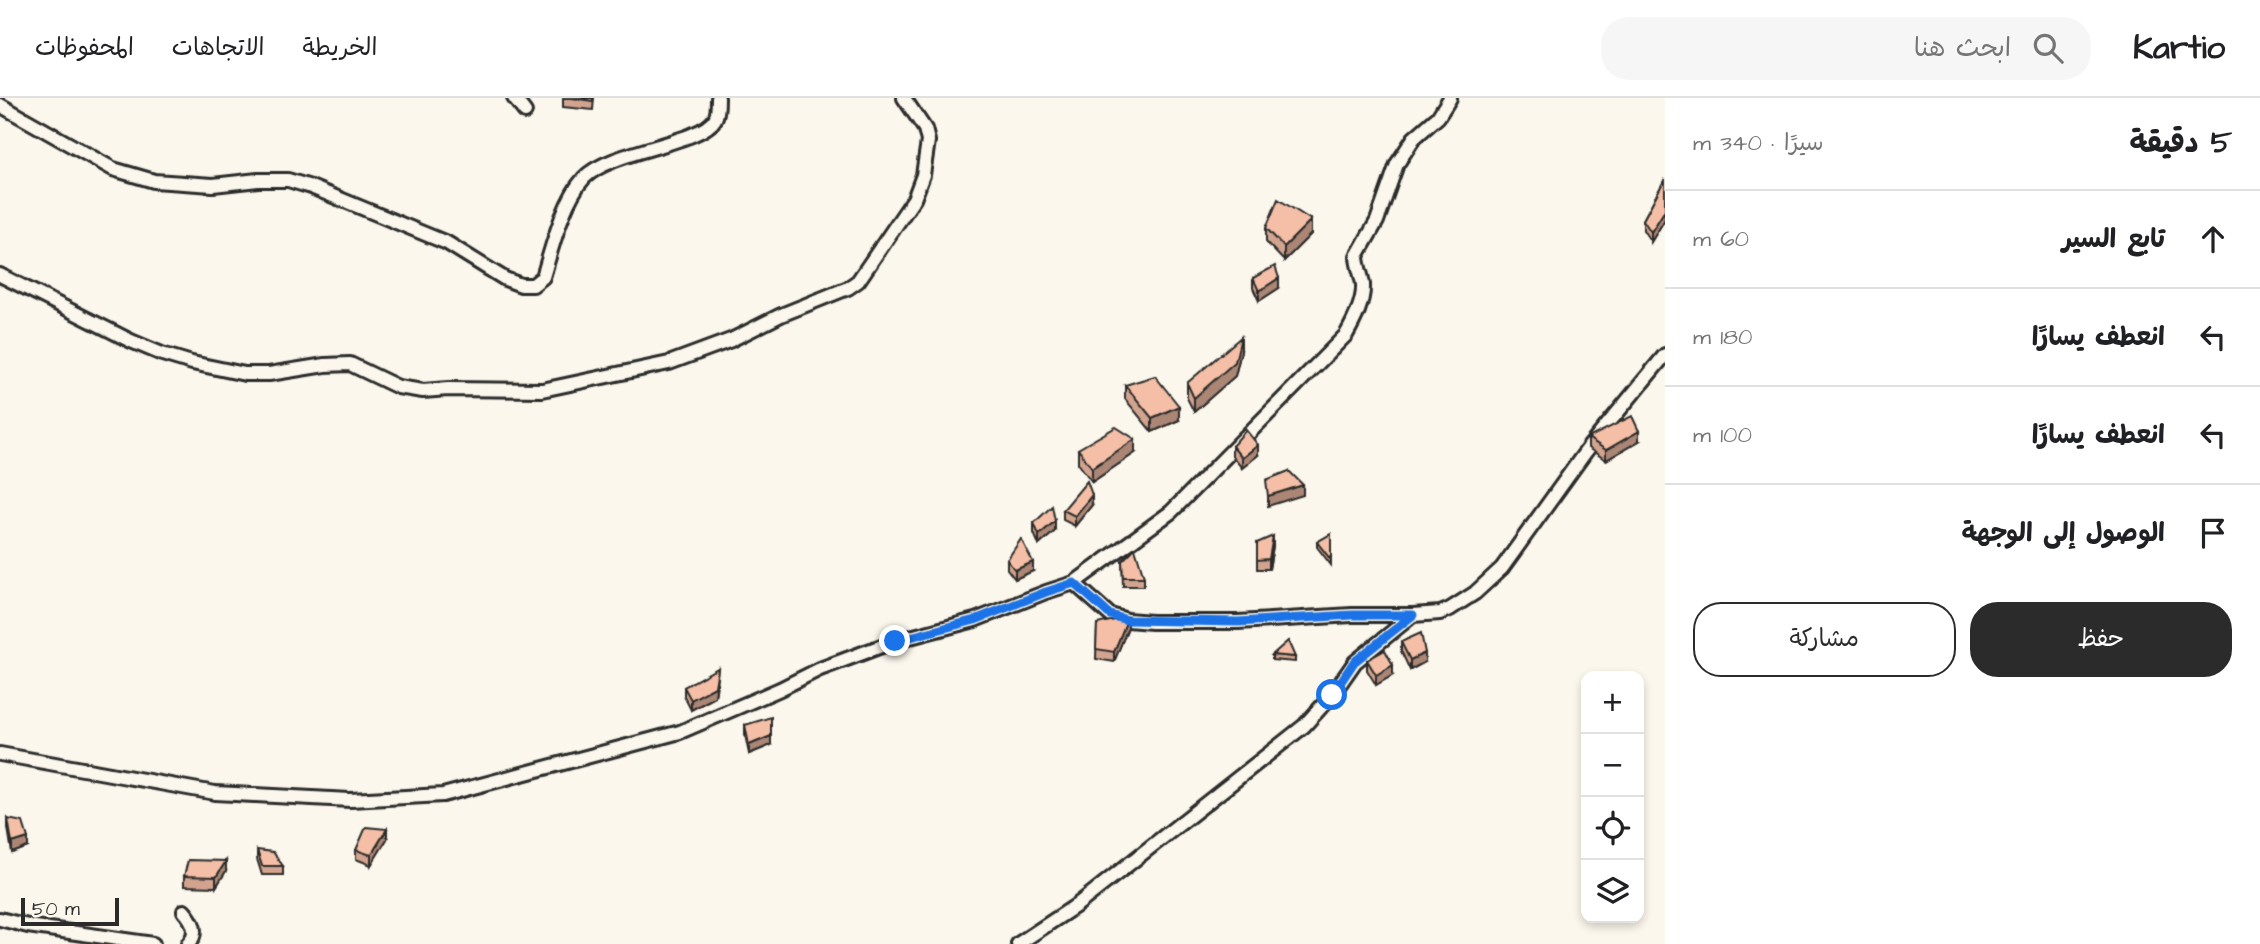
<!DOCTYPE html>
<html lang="ar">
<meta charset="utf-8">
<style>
body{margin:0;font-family:"Architects Daughter","Playpen Sans Arabic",sans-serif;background:#f6f6f6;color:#202124;direction:rtl}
.controls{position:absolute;right:21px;bottom:21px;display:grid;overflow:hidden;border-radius:14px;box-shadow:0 4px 10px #0003}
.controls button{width:63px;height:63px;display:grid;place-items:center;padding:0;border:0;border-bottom:2px solid #e0e0e0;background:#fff;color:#202124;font:35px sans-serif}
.scale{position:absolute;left:21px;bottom:18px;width:98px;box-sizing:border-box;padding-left:7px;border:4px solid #2b2b2b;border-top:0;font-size:19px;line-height:24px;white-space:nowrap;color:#2b2b2b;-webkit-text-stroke:5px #fbf7ec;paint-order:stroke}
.stop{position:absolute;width:21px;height:21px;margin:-16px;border:5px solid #1a73e8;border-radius:50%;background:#fff}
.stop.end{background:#1a73e8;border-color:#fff;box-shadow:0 2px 7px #0008}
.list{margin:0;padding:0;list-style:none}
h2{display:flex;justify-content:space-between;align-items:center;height:91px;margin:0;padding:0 28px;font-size:30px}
h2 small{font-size:23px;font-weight:400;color:#757577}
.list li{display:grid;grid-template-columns:46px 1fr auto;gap:21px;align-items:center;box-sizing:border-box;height:98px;padding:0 28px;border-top:2px solid #e0e0e0}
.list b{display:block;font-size:26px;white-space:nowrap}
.list em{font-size:23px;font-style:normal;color:#757577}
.actions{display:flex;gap:14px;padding:21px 28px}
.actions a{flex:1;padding:16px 0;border:2px solid #2b2b2b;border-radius:28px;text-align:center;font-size:24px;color:#2b2b2b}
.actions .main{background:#2b2b2b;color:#fff}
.icon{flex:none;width:38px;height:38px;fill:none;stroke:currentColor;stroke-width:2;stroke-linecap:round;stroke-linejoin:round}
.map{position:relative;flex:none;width:1665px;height:846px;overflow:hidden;direction:ltr}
header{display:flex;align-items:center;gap:42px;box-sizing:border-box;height:98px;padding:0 35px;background:#fff;border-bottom:2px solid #e0e0e0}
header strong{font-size:33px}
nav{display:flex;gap:38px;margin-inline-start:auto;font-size:24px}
.search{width:490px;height:63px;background:#f6f6f6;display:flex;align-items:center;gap:18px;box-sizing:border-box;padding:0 24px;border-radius:28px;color:#757577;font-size:26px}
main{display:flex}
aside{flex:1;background:#fff}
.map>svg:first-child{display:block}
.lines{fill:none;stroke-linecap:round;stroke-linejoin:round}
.street-casing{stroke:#2b2b2b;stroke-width:18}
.street{stroke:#fbf7ec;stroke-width:12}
.wall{fill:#d2a48f;stroke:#2b2b2b;stroke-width:2}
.shaded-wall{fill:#ab8674;stroke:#2b2b2b;stroke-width:2}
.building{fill:#f4bfa6;stroke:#2b2b2b;stroke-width:2}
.route{stroke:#1a73e8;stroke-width:9}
</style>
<header>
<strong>Kartio</strong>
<div class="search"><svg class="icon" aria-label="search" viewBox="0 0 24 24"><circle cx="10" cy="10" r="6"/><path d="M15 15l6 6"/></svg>ابحث هنا</div>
<nav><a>الخريطة</a><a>الاتجاهات</a><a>المحفوظات</a></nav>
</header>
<main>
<aside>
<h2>5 دقيقة<small>سيرًا · 340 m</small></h2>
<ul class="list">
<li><svg class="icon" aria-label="ahead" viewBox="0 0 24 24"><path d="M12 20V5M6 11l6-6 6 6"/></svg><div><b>تابع السير</b></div><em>60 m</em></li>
<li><svg class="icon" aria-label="left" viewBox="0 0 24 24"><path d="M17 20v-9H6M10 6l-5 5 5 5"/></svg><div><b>انعطف يسارًا</b></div><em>180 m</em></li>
<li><svg class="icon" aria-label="left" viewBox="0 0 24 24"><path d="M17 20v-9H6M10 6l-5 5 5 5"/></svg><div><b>انعطف يسارًا</b></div><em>100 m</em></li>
<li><svg class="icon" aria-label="arrive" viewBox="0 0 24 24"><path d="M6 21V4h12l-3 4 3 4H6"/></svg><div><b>الوصول إلى الوجهة</b></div></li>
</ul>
<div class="actions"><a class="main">حفظ</a><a>مشاركة</a></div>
</aside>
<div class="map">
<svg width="1665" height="846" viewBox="0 0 1665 846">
<rect width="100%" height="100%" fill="#fbf7ec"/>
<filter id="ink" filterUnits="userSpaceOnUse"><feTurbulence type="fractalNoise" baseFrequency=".0143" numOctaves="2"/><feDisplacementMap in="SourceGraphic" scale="14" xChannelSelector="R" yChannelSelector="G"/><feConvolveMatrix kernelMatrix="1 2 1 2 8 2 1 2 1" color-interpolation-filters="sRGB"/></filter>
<g filter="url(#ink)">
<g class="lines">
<!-- street casing -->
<g class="street-casing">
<path id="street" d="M514,0L525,14
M0,7L113,71L154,83L213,87L258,82H288L311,89L447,145L505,181L521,187H533L543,179C552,150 563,103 584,80C610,52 701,46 715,21C718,16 718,6 718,0
M0,177L131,243L162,256L192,265L245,276H269L325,267L350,266L398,289L423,293L448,291L542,292L669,265L731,242L781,217L848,190L858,183L914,101L923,77L928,43L925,31L904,0
M1074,485L1110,517L1127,522L1152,524H1238L1352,517H1413L1440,515L1450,511L1475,495L1502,470L1589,349L1665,257
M0,656L215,695L350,702L443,697L680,634L780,591L820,571L895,543L975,522L1046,494L1074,485L1171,414L1346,237C1354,223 1364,204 1363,187C1362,177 1357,168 1357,158L1377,123L1397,66L1414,40L1438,19L1450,0
M184,813C193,823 199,835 188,846
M0,821L28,828L153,846
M1018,846L1077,807L1304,628L1332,597L1355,564L1413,517"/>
</g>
<!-- street -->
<use href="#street" class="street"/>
</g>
<!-- wall -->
<path class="wall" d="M563,0H594L593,12L563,9Z
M1665,81V121L1651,144L1643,132V122Z
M1266,130L1311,136L1284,163L1266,144Z
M1253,180L1279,190L1259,203L1253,190Z
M1241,253L1235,278L1194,314L1187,300V285Z
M1125,287L1179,322L1152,334L1125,301Z
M1588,340L1639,343L1606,362L1588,350Z
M1232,348L1258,357L1242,370L1232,358Z
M1078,351L1135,355L1092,384L1078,365Z
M1092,407L1075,428L1063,422V412Z
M1034,425L1055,433L1039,447L1034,435Z
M1331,436V467L1317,449V444Z
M1257,445L1273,448L1269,471H1257Z
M1007,462L1033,473L1015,481L1007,471Z
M1122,463L1144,479V488H1123Z
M1097,526L1128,529L1114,564L1096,561Z
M1401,544L1425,564L1410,572L1401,553Z
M1272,557L1295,559V564L1272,562Z
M1367,562L1393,577L1376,587L1367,572Z
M718,580L715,599L691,612L684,598V589Z
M745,627L771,647L749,656L745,637Z
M8,721L28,749L12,755L8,730Z
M387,741L371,767L356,761V752Z
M257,752L283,768V777H262L257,761Z
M226,773L216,789L184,788V778Z"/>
<!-- shaded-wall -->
<path class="shaded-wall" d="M1665,112V121L1651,144V134Z
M1311,122V136L1284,163V149Z
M1279,180V190L1259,203V193Z
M1241,239V253L1235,278L1194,314V300Z
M1179,308V322L1152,334V320Z
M1639,333V343L1606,362V352Z
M1135,341V355L1092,384V370Z
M1258,347V357L1242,370V360Z
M1303,387V397L1268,408V398Z
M1092,397V407L1075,428V418Z
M1055,423V433L1039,447V437Z
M1273,438V448L1269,471V461Z
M1033,464V473L1015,481V472Z
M1128,519V529L1114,564V554Z
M1425,555V564L1410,572V562Z
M1393,567V577L1376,587V577Z
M718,570L715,599L691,612V602Z
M771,638V647L749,656V647Z
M387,731V741L371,767V757Z
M28,740V749L12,755V745Z
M226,763V773L216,789V779Z"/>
<!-- building -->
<path class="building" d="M572,0H593V3Z
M1665,81V112L1651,134L1643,122Z
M1278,101L1311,122L1284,149L1266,130Z
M1275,168L1279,180L1259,193L1253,180Z
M1241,239L1235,264L1194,300L1187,285Z
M1155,278L1179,308L1152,320L1125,287Z
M1632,318L1639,333L1606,352L1588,340Z
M1116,329L1135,341L1092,370L1078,351Z
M1246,332L1258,347L1242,360L1232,348Z
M1289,373L1303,387L1268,398L1266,382Z
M1087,383L1092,397L1075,418L1063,412Z
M1052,408L1055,423L1039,437L1034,425Z
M1331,436V462L1317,444Z
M1273,438L1269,461L1257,462V445Z
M1021,441L1033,464L1015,472L1007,462Z
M1135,450L1144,479H1123L1122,463Z
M1128,519L1114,554L1096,551L1097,526Z
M1421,535L1425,555L1410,562L1401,544Z
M1288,543L1295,559L1272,557Z
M1385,552L1393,567L1376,577L1367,562Z
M718,570L715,589L691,602L684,589Z
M771,619V638L749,647L745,627Z
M8,721L23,724L28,740L12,745Z
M366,729L387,731L371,757L356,752Z
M257,752L273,754L283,768H262Z
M188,762L226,763L216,779L184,778Z"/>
</g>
<g class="lines" filter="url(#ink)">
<!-- route -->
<path class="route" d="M895,543L975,522L1046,494L1074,485L1110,517L1127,522L1238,524L1352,517H1413L1354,564L1332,597"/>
</g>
</svg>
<div class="controls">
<button>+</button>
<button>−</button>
<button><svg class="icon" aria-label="locate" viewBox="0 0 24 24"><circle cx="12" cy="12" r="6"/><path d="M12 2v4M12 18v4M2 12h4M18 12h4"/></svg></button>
<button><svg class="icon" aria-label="layers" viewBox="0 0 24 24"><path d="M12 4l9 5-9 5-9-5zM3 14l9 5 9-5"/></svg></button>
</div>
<div class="scale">50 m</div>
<div class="stop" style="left:1332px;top:597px"></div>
<div class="stop end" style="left:895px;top:543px"></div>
</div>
</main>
